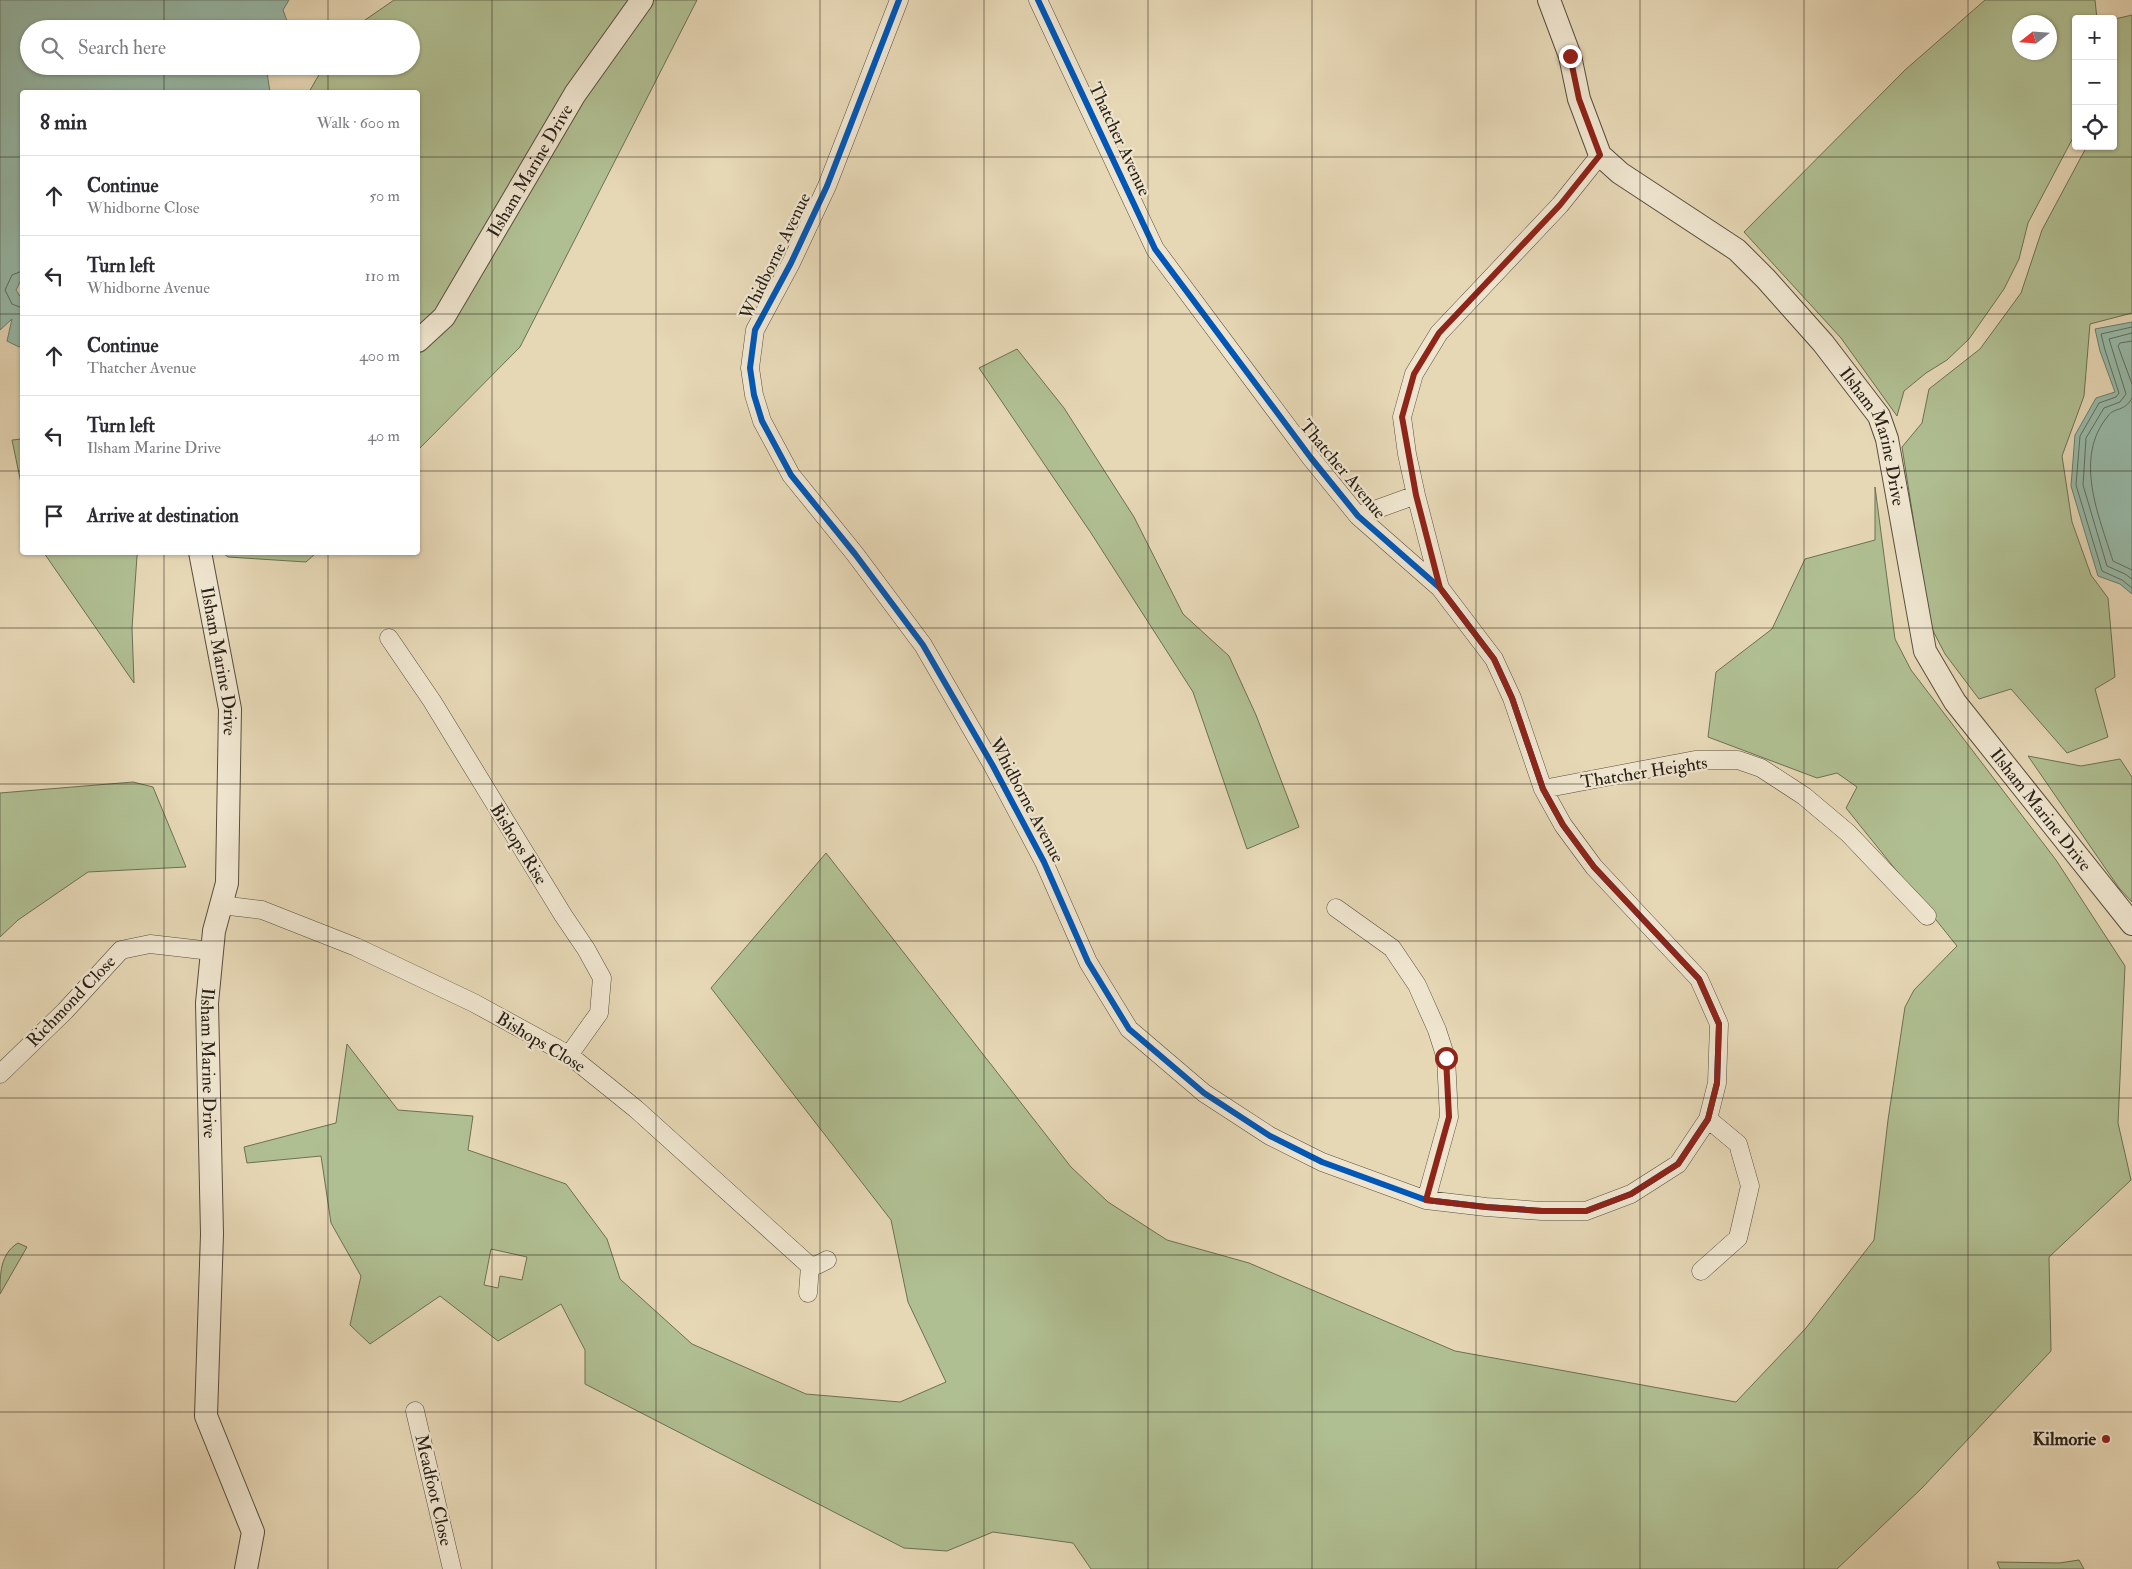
<!DOCTYPE html>
<meta charset="utf-8">
<style>
body{margin:0;font-family:"IM FELL Double Pica",serif;background:#f2f2f3;color:#2b2b33}
.controls{position:absolute;right:15px;top:15px;display:grid;overflow:hidden;border-radius:5px;box-shadow:0 1px 4px #0004}
.controls button{width:45px;height:45px;display:grid;place-items:center;padding:0;border:0;border-bottom:1px solid #e1e1e2;background:#fff;color:#2b2b33;font:25px sans-serif}
.compass{position:absolute;left:2012px;top:15px;width:45px;height:45px;border-radius:50%;background:#fff;box-shadow:0 1px 4px #0004;rotate:253deg}
.stop{position:absolute;width:15px;height:15px;margin:-11px;border:4px solid #8f2418;border-radius:50%;background:#fff}
.stop.end{background:#8f2418;border-color:#fff;box-shadow:0 1px 5px #0008}
.list{margin:0;padding:0;list-style:none}
h2{display:flex;justify-content:space-between;align-items:center;height:65px;margin:0;padding:0 20px;font-size:21px}
h2 small{font-size:16px;font-weight:400;color:#7c7c81}
.list li{display:grid;grid-template-columns:32px 1fr auto;gap:15px;align-items:center;box-sizing:border-box;height:80px;padding:0 20px;border-top:1px solid #e1e1e2}
.list b{display:block;font-size:19px;white-space:nowrap}
.list p{margin:0;font-size:16px;white-space:nowrap;color:#7c7c81}
.list em{font-size:16px;font-style:normal;color:#7c7c81}
.icon{flex:none;width:28px;height:28px;fill:none;stroke:currentColor;stroke-width:2;stroke-linecap:round;stroke-linejoin:round}
.map{position:relative;flex:none;width:2132px;height:1569px;overflow:hidden}
.search{position:absolute;background:#fff;box-shadow:0 1px 4px #0004;left:20px;top:20px;width:400px;height:55px;display:flex;align-items:center;gap:12px;box-sizing:border-box;padding:0 18px;border-radius:28px;color:#7c7c81;font-size:19px}
.panel{position:absolute;background:#fff;box-shadow:0 1px 4px #0004;left:20px;top:90px;width:400px;height:465px;border-radius:5px}
.map>svg:first-child{display:block}
.green{fill:#b0bf92;stroke:#6c7054;fill-rule:evenodd}
.water{fill:#97baa9;stroke:#6b7c6f}
.lines{fill:none;stroke-linecap:round;stroke-linejoin:round}
.shore{stroke:#606d60;stroke-width:1}
.minor-casing{stroke:#584e3e;stroke-width:19}
.tertiary-casing{stroke:#584e3e;stroke-width:24}
.minor{stroke:#efe5cf;stroke-width:18}
.tertiary{stroke:#efe5cf;stroke-width:22}
.cycleway-casing{stroke:#efe5cf;stroke-width:9}
.cycleway{stroke:#0057b8;stroke-width:6}
.route{stroke:#8f2418;stroke-width:6}
.grid{fill:none;stroke:#292017;stroke-width:1;stroke-opacity:0.55}
.poi-dot{fill:#8f2418;stroke:#efe5cf;stroke-width:2}
.labels{text-anchor:middle;stroke-width:4.5;stroke-linejoin:round;paint-order:stroke}
.street-label{font-size:18px;fill:#292017;stroke:#efe5cf}
.poi-label{font-size:18px;font-weight:bold;fill:#292017;stroke:#efe5cf;text-anchor:end}
</style>
<div class="map">
<svg width="2132" height="1569" viewBox="0 0 2132 1569">
<rect width="100%" height="100%" fill="#e6d7b5"/>
<filter id="stains"><feTurbulence type="fractalNoise" baseFrequency=".004" numOctaves="4"/><feColorMatrix values="0 0 0 0 .2 0 0 0 0 .09 0 0 0 0 .02 0 0 0 .5 -.17"/></filter>
<radialGradient id="worn" r=".72"><stop offset=".6" stop-color="#630" stop-opacity="0"/><stop offset="1" stop-color="#630" stop-opacity=".3"/></radialGradient>
<!-- green -->
<path class="green" d="M394,0H697L520,347L418,450V92H309L324,66H411V29H352Z
M1985,0H2095L2097,19H2076V132L2028,223L2019,259L2004,289L1969,339L1947,360L1926,373L1904,391L1897,416L1841,338L1744,232L1905,70ZM2050,22V52H2020V22Z
M2132,15V313L2090,324L2084,396L2062,456L2072,522L2091,575L2108,598L2115,677L2095,689L2108,737L2067,753L2011,689L1979,699L1945,654L1930,625L1902,447L1922,423L1929,389L1980,349L2021,293L2042,230L2087,146H2113V30L2115,19Z
M1017,349L1064,408L1134,517L1183,614L1229,656L1256,715L1299,827L1247,849L1193,692L1091,533L979,368Z
M22,439V488L12,440Z
M1875,487L1895,639L1911,670L2056,860L2125,966L2118,1123L2131,1180L2049,1257L2051,1351L1922,1488L1837,1569H1091L1073,1543L993,1532L947,1551L904,1548L585,1384V1350L561,1304L498,1341L440,1296L370,1344L350,1325L361,1276L331,1223L321,1156L247,1163L244,1147L336,1123L347,1044L398,1110L473,1116L468,1150L566,1184L607,1239L620,1279L692,1344L806,1394L900,1402L946,1382L908,1302L891,1220L711,988L826,853L1071,1167L1108,1202L1167,1240L1249,1263L1455,1351L1736,1402L1806,1328L1874,1240L1888,1120L1905,1007L1914,990L1957,946L1846,808L1857,787L1837,773L1817,778L1708,737L1716,672L1772,629L1805,559L1875,540ZM491,1249L527,1257L522,1280L500,1276L498,1288L484,1285Z
M44,553H139L137,556L132,628L134,683Z
M223,553H316L306,562L228,557Z
M2028,756L2081,766L2120,759L2132,777V902L2119,888Z
M133,782L153,787L186,867L88,872L18,920L0,937V793Z
M18,1243L27,1247L0,1294C0,1274 0,1254 18,1243Z
M2079,1560L2084,1569H2000L1997,1562L2059,1563Z"/>
<!-- water -->
<path class="water" d="M0,0H289L283,10L290,29H29V66H266L270,92H22V278L16,290L22,299V345L19,347L7,341L12,319L0,330Z
M2132,322V594L2120,584L2098,576L2071,486L2075,435L2096,398L2115,392L2100,351L2095,329Z"/>
<g class="lines">
<!-- shore -->
<path class="shore" d="M22,271L12,275L5,290L12,304L22,308
M2132,327L2101,334L2105,350L2119,393L2116,397L2099,403L2080,436L2076,485L2102,571L2122,580L2132,588
M2132,333L2109,339L2126,394L2120,402L2104,408L2086,438L2083,485L2107,566L2125,574L2132,579
M2132,341L2120,343L2118,346L2132,384
M2132,398C2125,412 2114,407 2108,416C2073,458 2099,516 2113,561L2132,570"/>
<!-- minor casing -->
<g class="minor-casing">
<path id="minor" d="M899,0L827,186L791,263L755,330L750,368L754,395L762,421L791,475L855,554L923,645L993,766L1044,862L1088,962L1129,1029L1204,1093L1270,1136L1322,1162L1426,1200L1486,1207L1542,1211H1586L1631,1194L1678,1164L1708,1119L1717,1083L1719,1024L1699,979L1594,867L1563,825L1543,789L1512,698L1494,659L1440,588L1358,516L1311,458L1155,249L1038,0
M1358,516L1416,495
M1440,588L1416,495L1407,454L1402,417L1414,374L1439,333L1560,205L1600,155
M389,638L432,701L563,915L586,949L602,978L599,1013L569,1055
M1543,789L1695,760H1738L1761,768L1804,796L1848,833L1927,916
M221,905L262,910L356,947L474,1003L569,1055L636,1109L810,1266L808,1293
M1336,908L1392,948L1417,985L1437,1030L1446,1058L1449,1117L1426,1200
M0,1074L65,1011L121,950L150,944L211,951
M810,1266L817,1265L827,1260
M1701,1271L1738,1238L1750,1186L1738,1144L1708,1119
M415,1411L452,1569"/>
</g>
<!-- tertiary casing -->
<g class="tertiary-casing">
<g id="tertiary">
<path id="s1" d="M1549,0L1570,56L1579,99L1600,155L1620,173L1737,250L1766,279L1823,343L1879,416L1887,439L1925,651L1955,702L2132,924"/>
<path id="s2" d="M418,341L444,317L575,94L642,0"/>
<path id="s3" d="M200,552L230,709L227,883L214,931L207,1003L212,1234L206,1416L253,1532L246,1569"/>
</g>
</g>
<!-- minor -->
<use href="#minor" class="minor"/>
<!-- tertiary -->
<use href="#tertiary" class="tertiary"/>
<!-- cycleway casing -->
<g class="cycleway-casing">
<path id="cycleway" d="M899,0L827,186L791,263L755,330L750,368L754,395L762,421L791,475L855,554L923,645L993,766L1044,862L1088,962L1129,1029L1204,1093L1270,1136L1322,1162L1426,1200L1486,1207L1542,1211H1586L1631,1194L1678,1164L1708,1119L1717,1083L1719,1024L1699,979L1594,867L1563,825L1543,789L1512,698L1494,659L1440,588L1358,516L1311,458L1155,249L1038,0"/>
</g>
<!-- cycleway -->
<use href="#cycleway" class="cycleway"/>
</g>
<g class="lines">
<!-- route -->
<path class="route" d="M1446,1058L1449,1117L1426,1200L1486,1207L1542,1211H1586L1631,1194L1678,1164L1708,1119L1717,1083L1719,1024L1699,979L1594,867L1563,825L1543,789L1512,698L1494,659L1440,588L1416,495L1402,417L1414,374L1439,333L1560,205L1600,155L1579,99L1570,56"/>
</g>
<!-- grid -->
<path class="grid" d="M164,0V29M328,0V29M492,0V1569M656,0V1569M820,0V1569M984,0V1569M1148,0V1569M1312,0V1569M1476,0V1569M1640,0V1569M1804,0V1569M1968,0V1569M164,66V92M328,66V92M0,157H22M418,157H2132M0,314H22M418,314H2132M0,471H22M418,471H2132M164,552V1569M328,552V1569M0,628H2132M0,784H2132M0,941H2132M0,1098H2132M0,1255H2132M0,1412H2132"/>
<!-- markers -->
<circle class="poi-dot" cx="2106" cy="1439" r="5"/>
<g class="labels">
<!-- street labels -->
<g class="street-label">
<text transform="translate(1120 139) rotate(65)" y="6">Thatcher Avenue</text>
<text dy="6" stroke="none"><textPath href="#s2" startOffset="205">Ilsham Marine Drive</textPath></text>
<text transform="translate(775 256) rotate(-64)" y="6">Whidborne Avenue</text>
<text dy="6" stroke="none"><textPath href="#s1" startOffset="566">Ilsham Marine Drive</textPath></text>
<text transform="translate(1343 469) rotate(50)" y="6">Thatcher Avenue</text>
<text dy="6" stroke="none"><textPath href="#s3" startOffset="111">Ilsham Marine Drive</textPath></text>
<text transform="translate(1644 772) rotate(-9)" y="6">Thatcher Heights</text>
<text transform="translate(1027 800) rotate(62)" y="6">Whidborne Avenue</text>
<text dy="6" stroke="none"><textPath href="#s1" startOffset="986">Ilsham Marine Drive</textPath></text>
<text transform="translate(519 844) rotate(58)" y="6">Bishops Rise</text>
<text transform="translate(71 1001) rotate(-46)" y="6">Richmond Close</text>
<text transform="translate(541 1042) rotate(31)" y="6">Bishops Close</text>
<text dy="6" stroke="none"><textPath href="#s3" startOffset="516">Ilsham Marine Drive</textPath></text>
<text transform="translate(434 1490) rotate(77)" y="6">Meadfoot Close</text>
</g>
<!-- poi labels -->
<g class="poi-label">
<text x="2096" y="1445">Kilmorie</text>
</g>
</g>
<rect width="100%" height="100%" filter="url(#stains)"/>
<rect width="100%" height="100%" fill="url(#worn)"/>
</svg>
<div class="controls">
<button>+</button>
<button>−</button>
<button><svg class="icon" aria-label="locate" viewBox="0 0 24 24"><circle cx="12" cy="12" r="6"/><path d="M12 2v4M12 18v4M2 12h4M18 12h4"/></svg></button>
</div>
<svg class="compass" viewBox="-18 -18 36 36"><path d="M0-13l5 13h-10z" fill="#e53935"/><path d="M0 13l5-13h-10z" fill="#7c7c81"/></svg>
<div class="stop" style="left:1446px;top:1058px"></div>
<div class="stop end" style="left:1570px;top:56px"></div>
<div class="search"><svg class="icon" aria-label="search" viewBox="0 0 24 24"><circle cx="10" cy="10" r="6"/><path d="M15 15l6 6"/></svg>Search here</div>
<section class="panel">
<h2>8 min<small>Walk · 600 m</small></h2>
<ul class="list">
<li><svg class="icon" aria-label="ahead" viewBox="0 0 24 24"><path d="M12 20V5M6 11l6-6 6 6"/></svg><div><b>Continue</b><p>Whidborne Close</p></div><em>50 m</em></li>
<li><svg class="icon" aria-label="left" viewBox="0 0 24 24"><path d="M17 20v-9H6M10 6l-5 5 5 5"/></svg><div><b>Turn left</b><p>Whidborne Avenue</p></div><em>110 m</em></li>
<li><svg class="icon" aria-label="ahead" viewBox="0 0 24 24"><path d="M12 20V5M6 11l6-6 6 6"/></svg><div><b>Continue</b><p>Thatcher Avenue</p></div><em>400 m</em></li>
<li><svg class="icon" aria-label="left" viewBox="0 0 24 24"><path d="M17 20v-9H6M10 6l-5 5 5 5"/></svg><div><b>Turn left</b><p>Ilsham Marine Drive</p></div><em>40 m</em></li>
<li><svg class="icon" aria-label="arrive" viewBox="0 0 24 24"><path d="M6 21V4h12l-3 4 3 4H6"/></svg><div><b>Arrive at destination</b></div></li>
</ul>
</section>
</div>
